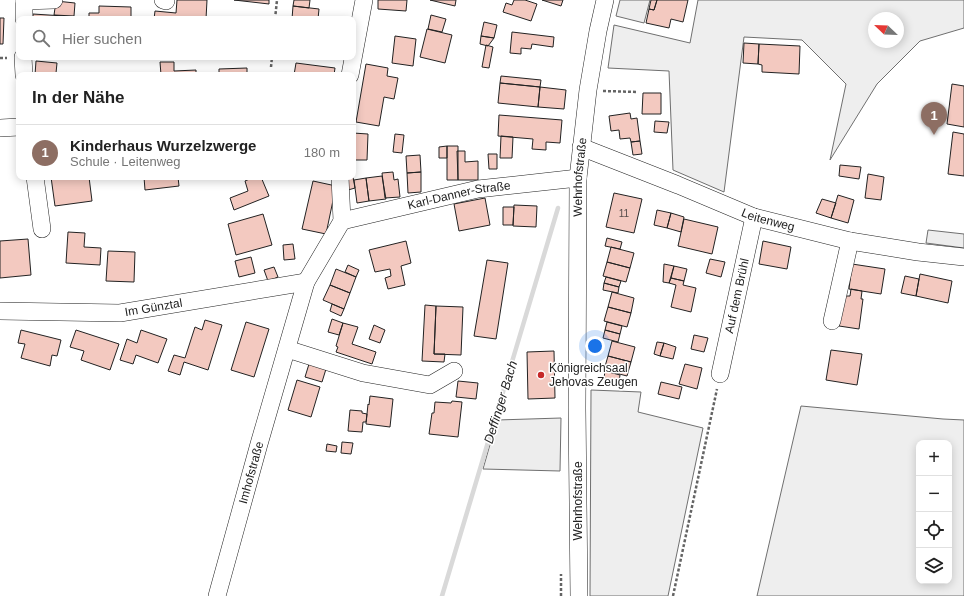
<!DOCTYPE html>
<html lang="de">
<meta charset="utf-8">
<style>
body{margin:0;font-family:Arial,sans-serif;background:#f2f2f2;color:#222}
.controls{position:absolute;right:12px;bottom:12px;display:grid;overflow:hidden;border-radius:8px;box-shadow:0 2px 10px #0003}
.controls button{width:36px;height:36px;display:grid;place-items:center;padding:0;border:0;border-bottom:1px solid #e0e0e0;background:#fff;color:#222;font:20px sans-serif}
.compass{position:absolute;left:868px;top:12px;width:36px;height:36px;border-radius:50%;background:#fff;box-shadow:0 2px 10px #0003;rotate:293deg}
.you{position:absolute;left:595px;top:346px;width:14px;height:14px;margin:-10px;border:3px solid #fff;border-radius:50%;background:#1a73e8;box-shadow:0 0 0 6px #1a73e833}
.badge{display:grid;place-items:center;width:26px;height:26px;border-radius:50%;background:#d93025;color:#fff;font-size:13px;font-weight:700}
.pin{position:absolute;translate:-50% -33px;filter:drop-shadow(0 1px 2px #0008)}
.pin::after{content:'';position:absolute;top:21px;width:14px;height:12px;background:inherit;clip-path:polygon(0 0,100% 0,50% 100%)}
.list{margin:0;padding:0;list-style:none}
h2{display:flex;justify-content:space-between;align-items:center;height:52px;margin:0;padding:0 16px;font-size:17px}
h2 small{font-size:13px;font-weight:400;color:#767676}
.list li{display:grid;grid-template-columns:26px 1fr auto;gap:12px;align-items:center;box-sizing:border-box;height:56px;padding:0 16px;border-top:1px solid #e0e0e0}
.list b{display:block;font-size:15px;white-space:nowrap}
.list p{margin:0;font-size:13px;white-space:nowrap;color:#767676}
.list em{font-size:13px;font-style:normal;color:#767676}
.icon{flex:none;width:22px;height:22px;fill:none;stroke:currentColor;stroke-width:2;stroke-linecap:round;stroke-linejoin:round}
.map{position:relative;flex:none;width:964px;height:596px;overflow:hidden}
.search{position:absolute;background:#fff;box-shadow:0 2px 10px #0003;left:16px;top:16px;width:340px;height:44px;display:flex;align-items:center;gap:10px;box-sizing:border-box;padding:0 14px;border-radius:8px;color:#767676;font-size:15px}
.panel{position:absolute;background:#fff;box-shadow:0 2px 10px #0003;left:16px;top:72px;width:340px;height:108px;border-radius:8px}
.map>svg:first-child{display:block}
.green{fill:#eee;stroke:#6f6f6f;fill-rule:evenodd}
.parking{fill:#ededed;stroke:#6f6f6f}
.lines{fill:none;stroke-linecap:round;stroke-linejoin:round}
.stream{stroke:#d9d9d9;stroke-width:4.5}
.building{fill:#f3c9c0;stroke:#222}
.minor-casing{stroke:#222;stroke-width:18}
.path{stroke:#646464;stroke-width:2.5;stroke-dasharray:3 2;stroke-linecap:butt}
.minor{stroke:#fff;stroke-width:17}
.poi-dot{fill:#c62828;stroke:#fff;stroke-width:1.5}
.labels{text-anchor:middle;stroke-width:3;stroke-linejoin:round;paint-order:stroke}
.number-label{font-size:10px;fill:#564c4a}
.street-label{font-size:12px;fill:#222;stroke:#fff}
.poi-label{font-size:12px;fill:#222;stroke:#fff;text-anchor:start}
.water-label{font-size:13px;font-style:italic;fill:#222;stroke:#fff}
</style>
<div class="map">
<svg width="964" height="596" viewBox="0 0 964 596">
<rect width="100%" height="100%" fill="#fff"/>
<!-- green -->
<path class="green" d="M698,0H964V28L920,41L877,84L830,160L846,84L802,40L744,37L724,192L673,170L669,71L608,68L614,25L690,43ZM874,18H898V42H874Z
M591,390L641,392L638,412L703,428L668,596H590Z
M801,406L943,419L964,420V596H757ZM919,443H949V581H919Z"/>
<!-- parking -->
<path class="parking" d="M620,0H650L644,23L616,16Z
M928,230L964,234V248L926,243Z
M561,418L560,471L483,469L497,420Z"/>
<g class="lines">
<!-- stream -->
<path class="stream" d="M442,596L558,208"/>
</g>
<!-- building -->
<path class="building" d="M177,0H207L206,19H154L155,11L176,13Z
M234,0H269V4Z
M294,0H310L309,8L293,6Z
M378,0H407L406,11L378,9Z
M430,0H456L455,6Z
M514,0H525L537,4L531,21L503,12L506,3L512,5Z
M542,0H563L561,6Z
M651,0H657L654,10L649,9Z
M657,0H688L683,22L671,19L669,28L646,23L649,9L654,10Z
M56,1L75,3L74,16L54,15Z
M99,6L131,7V19H89V13H99Z
M293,6L319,9L318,19H292Z
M33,14L64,16V19H33Z
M431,15L446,19L442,32L428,29Z
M0,18H4L3,44H0Z
M484,22L497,25L494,38L481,36Z
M427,29L452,35L445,63L420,57Z
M512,32L554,37L553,47L532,44L531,49L521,48V54L510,53Z
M395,36L416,39L413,66L392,63Z
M481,36L494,38L488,46L480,44Z
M744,43L759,44L758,64L743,63Z
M759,44L800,46L799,74L762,72V65L758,64Z
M486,45L493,47L489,68L482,67Z
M36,61L57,63L56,73H49L48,75H35Z
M160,62H174V71L196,70V75H161Z
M296,63L335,68L334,75H294Z
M366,64L388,68L387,76L398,78L394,99L384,97L379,126L356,122Z
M247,68V75H219V69Z
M501,76L541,80L540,87L500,83Z
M500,83L540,87L538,107L498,103Z
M952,84L964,86V127L947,124Z
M540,87L566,90L564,109L538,107Z
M643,93H661V114H642Z
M630,113L631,119L637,118L640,141L631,142L630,138L620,139L619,130L611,131L609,116Z
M499,115L562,120L560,143L546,142V150L532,149L533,139L498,136Z
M655,121L669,122L667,133L654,132Z
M953,132L964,134V176L948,174Z
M353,133L368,134L367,160H353Z
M395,134L404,135L402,153L393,152Z
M501,136L513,137L512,158H500Z
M640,141L642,154L633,155L631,142Z
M447,146V158H439V147Z
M447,146H458V180H447Z
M457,151H465V162L478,161V180H458Z
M488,154H497V169H489Z
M420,155L421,172L407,173L406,156Z
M840,165L861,167L859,179L839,176Z
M393,172L394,180L398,179L400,197L385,198L382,173Z
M421,172V192L408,193L407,173Z
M868,174L884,177L881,200L865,198Z
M382,176L386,199L369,201L366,178Z
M51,177H89L92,201L55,206Z
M144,177H178L179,186L145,190Z
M254,177H261L269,196L234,210L230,198L248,191L245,181Z
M353,177L355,188L348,190L346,178Z
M366,178L369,201L357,203L354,180Z
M313,181L336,186L326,234L302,229Z
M614,193L642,199L634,233L606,227Z
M838,195L854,200L848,223L831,218Z
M485,198L490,225L459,231L454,204Z
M822,199L836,203L831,218L816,213Z
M514,205L537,206L536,227L513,226Z
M503,207H514L513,225H503Z
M657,210L671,213L667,228L654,225Z
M671,213L684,217L681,232L667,228Z
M263,214L272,245L236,255L228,224Z
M684,219L718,227L712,254L678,246Z
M68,232L85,233L84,247L101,248L100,265L66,263Z
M607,238L622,242L620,249L605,246Z
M28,239L31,275L0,278V241Z
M406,241L411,263L401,266L405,285L388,289L385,278L391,276L390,269L375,272L369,250Z
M763,241L791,247L787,269L759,264Z
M293,244L295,259L284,260L283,245Z
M611,247L634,253L630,268L607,262Z
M108,251L135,252L134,282L106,281Z
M251,257L255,273L239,277L235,261Z
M710,259L725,262L721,277L706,273Z
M487,260L508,263L496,339L474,336Z
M607,262L630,268L626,282L603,276Z
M664,264L674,266L669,283L663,282Z
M852,264L885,269L881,294L849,289Z
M348,265L359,270L356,277L345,272Z
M674,266L687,269L684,281L671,278Z
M274,267L278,277L268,281L264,270Z
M336,269L356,277L350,293L330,285Z
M920,274L952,281L948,303L916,296Z
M905,276L919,279L916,296L901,293Z
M606,277L621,281L619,287L604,283Z
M671,278L684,281L683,285L696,288L691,312L671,307L676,285L669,283Z
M604,283L619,287L618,293L603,290Z
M330,285L350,293L344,309L323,300Z
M851,289L862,291L861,299H863L859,329L839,326L844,296H850Z
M612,292L634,298L631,313L608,307Z
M332,304L344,309L341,316L330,311Z
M425,305L436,306L434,354H445L444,362L422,361Z
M436,306L463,307L461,355L434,354Z
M608,307L631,313L627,327L604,321Z
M332,319L343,323L339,335L328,332Z
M205,320L222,325L208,370L184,362L180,375L168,371L174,355L185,358L195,327L202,330Z
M246,322L269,329L254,377L231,370Z
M607,322L622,326L620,334L605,330Z
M343,323L358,327L352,344L376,352L372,364L336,352L338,347L336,346Z
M374,325L385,330L380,343L369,339Z
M21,330L61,340L57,356L52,355L50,366L21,358L25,344L18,343Z
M76,330L119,344L110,370L81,360L84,351L70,347Z
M141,330L167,339L158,363L136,355L133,364L120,360L127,339L137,343Z
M605,330L620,334L618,342L603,338Z
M694,335L708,338L704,352L691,349Z
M612,341L635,347L631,362L608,356Z
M657,342L664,343L660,356L654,354Z
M664,343L676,347L673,359L660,356Z
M831,350L862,354L857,385L826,380Z
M554,351L555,398L528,399L527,352Z
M608,356L631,362L627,376L604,370Z
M309,364L326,369L322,382L305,377Z
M685,364L702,368L697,389L679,384Z
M605,371L620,375L619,382L604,378Z
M297,380L320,387L311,417L288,410Z
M458,381L478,383L476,399L456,397Z
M661,382L682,387L679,399L658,394Z
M370,396L393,399L390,427L366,424L368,404L369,405Z
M452,401L462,402L458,437L429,434L432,413H434L435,402L451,403Z
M350,410L362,411V413L367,414L366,422H363L362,432L348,431Z
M342,442L353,443L351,454L341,453Z
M327,444L337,446L336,452L326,451Z"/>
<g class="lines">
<!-- minor casing -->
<g class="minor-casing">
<g id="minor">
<path d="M163,0L166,1"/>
<path d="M24,1L54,0"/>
<path d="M24,19V0"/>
<path d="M23,57L24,75"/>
<path d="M350,75L364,0"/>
<path d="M0,128L19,127"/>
<path id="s1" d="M581,147L678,185L754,217L850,241L918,252L964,257"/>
<path d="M35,177L42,229"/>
<path id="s2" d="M342,221L478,189L578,178"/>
<path id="s3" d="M0,311L120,313L306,282"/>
<path d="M832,321L850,241"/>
<path d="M287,349L363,373L430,385L454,371"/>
<path id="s4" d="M720,374L754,217"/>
<path id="s5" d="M217,596L259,444L306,282L342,221L340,177"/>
<path id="s6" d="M579,596L577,408L578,178L588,90L598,31L605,0"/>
</g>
</g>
<!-- path -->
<path class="path" d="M275,19L277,0
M0,58H7
M271,67L272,57
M603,91L638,92
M561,596V574
M673,596L717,389"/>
<!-- minor -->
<use href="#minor" class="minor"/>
</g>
<!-- markers -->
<circle class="poi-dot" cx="541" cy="375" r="4"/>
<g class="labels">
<!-- number labels -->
<g class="number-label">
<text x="624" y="217">11</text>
</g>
<!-- street labels -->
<g class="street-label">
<text dy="4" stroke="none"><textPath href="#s6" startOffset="419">Wehrhofstraße</textPath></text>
<text dy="4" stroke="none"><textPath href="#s2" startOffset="120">Karl-Danner-Straße</textPath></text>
<text dy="4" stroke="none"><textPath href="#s1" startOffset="201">Leitenweg</textPath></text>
<text dy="4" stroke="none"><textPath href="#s4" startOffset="80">Auf dem Brühl</textPath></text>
<text dy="4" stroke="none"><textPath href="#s3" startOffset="154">Im Günztal</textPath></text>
<text dy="4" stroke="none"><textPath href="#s5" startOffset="128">Imhofstraße</textPath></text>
<text transform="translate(578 501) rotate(-90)" y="4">Wehrhofstraße</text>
</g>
<!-- poi labels -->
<g class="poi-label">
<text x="549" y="372">Königreichsaal<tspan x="549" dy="14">Jehovas Zeugen</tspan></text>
</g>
<!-- water labels -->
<g class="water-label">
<text transform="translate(500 402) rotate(-73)" y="5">Deffinger Bach</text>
</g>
</g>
</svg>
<div class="controls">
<button>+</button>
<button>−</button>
<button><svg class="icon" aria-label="locate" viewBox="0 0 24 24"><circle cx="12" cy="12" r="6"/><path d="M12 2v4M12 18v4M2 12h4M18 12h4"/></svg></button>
<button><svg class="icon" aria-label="layers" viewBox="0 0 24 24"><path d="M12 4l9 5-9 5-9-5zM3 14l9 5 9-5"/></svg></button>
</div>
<svg class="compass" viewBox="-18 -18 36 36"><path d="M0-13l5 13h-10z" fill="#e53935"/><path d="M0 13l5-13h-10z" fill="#767676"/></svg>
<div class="you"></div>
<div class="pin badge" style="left:934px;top:135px;background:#8d6e63">1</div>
<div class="search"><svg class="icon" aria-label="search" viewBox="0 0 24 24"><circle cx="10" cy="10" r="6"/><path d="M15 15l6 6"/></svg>Hier suchen</div>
<section class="panel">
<h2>In der Nähe<small></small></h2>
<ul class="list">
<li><span class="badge" style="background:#8d6e63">1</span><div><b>Kinderhaus Wurzelzwerge</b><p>Schule · Leitenweg</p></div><em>180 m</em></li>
</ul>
</section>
</div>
